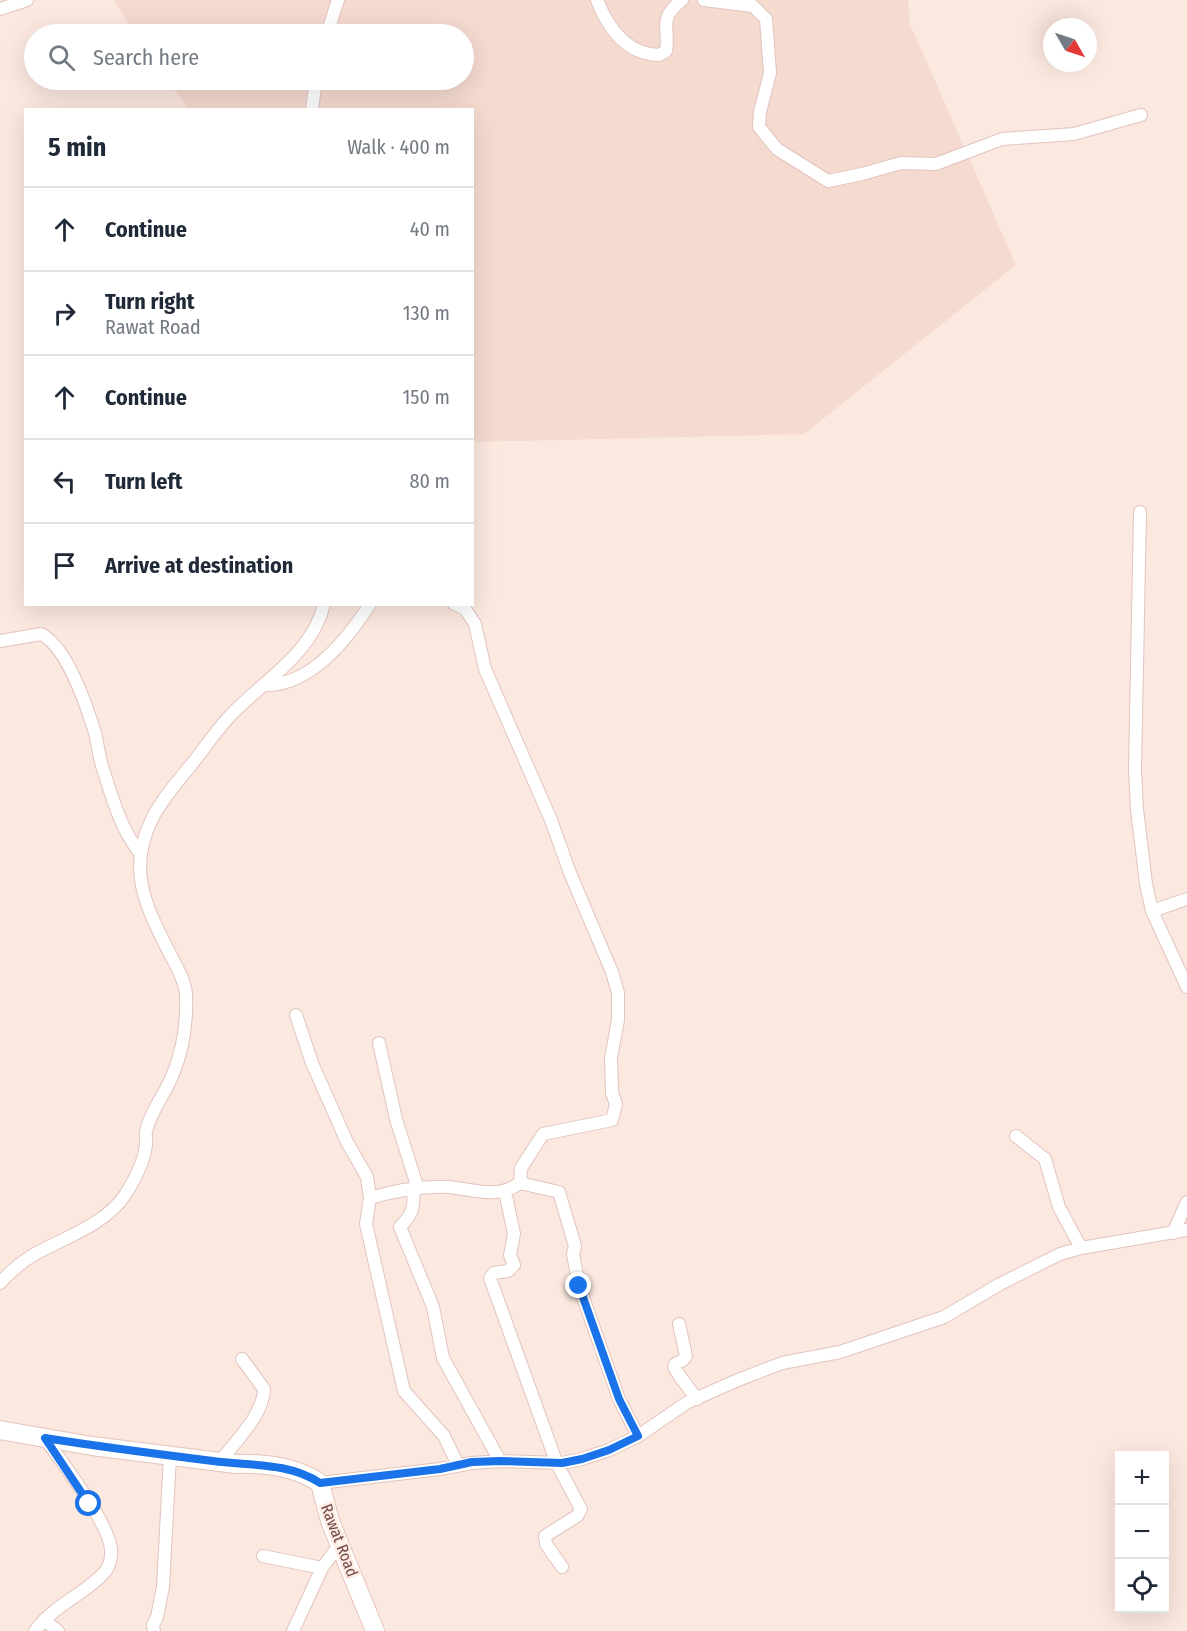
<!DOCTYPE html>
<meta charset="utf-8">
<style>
body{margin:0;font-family:"Fira Sans Condensed",sans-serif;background:#f6f6f7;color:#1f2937}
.controls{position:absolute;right:18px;bottom:18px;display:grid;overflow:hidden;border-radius:0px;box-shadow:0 6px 24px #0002}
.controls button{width:54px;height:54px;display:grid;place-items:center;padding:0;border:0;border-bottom:2px solid #e0e1e3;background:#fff;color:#1f2937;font:30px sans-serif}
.compass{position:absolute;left:1043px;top:18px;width:54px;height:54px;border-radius:50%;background:#fff;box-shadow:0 6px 24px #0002;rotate:129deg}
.stop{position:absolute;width:18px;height:18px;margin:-14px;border:4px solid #1a73e8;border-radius:50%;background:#fff}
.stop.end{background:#1a73e8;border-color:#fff;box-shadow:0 2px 6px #0008}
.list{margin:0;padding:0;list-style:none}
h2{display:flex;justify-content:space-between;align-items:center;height:78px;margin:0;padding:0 24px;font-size:26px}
h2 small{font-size:20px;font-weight:400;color:#747a83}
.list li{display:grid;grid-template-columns:39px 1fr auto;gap:18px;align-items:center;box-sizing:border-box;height:84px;padding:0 24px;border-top:2px solid #e0e1e3}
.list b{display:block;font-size:22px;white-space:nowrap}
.list p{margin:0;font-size:20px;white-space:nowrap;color:#747a83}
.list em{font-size:20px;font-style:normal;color:#747a83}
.icon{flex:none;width:33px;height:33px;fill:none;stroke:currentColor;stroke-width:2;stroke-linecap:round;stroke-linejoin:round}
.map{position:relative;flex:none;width:1187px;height:1631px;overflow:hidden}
.search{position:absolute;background:#fff;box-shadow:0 6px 24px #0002;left:24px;top:24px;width:450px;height:66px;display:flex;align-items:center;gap:15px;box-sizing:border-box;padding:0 21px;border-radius:33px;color:#747a83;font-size:22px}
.panel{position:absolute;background:#fff;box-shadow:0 6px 24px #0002;left:24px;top:108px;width:450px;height:498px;border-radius:0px}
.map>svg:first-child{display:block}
.residential{fill:#f5dad0}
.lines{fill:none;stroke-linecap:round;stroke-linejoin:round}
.street-casing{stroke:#e1c4be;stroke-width:14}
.secondary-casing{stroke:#e6c3bb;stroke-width:20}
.street{stroke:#fff;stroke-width:12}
.secondary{stroke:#fff;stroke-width:18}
.route{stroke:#1a73e8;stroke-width:8}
.labels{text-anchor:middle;stroke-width:5;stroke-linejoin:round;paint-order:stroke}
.street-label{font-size:16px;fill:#714a48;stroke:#ffede4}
</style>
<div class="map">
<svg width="1187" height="1631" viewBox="0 0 1187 1631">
<rect width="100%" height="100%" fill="#fbe8df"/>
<!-- residential -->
<path class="residential" d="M113,0H908L910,24L1016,265L804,434L473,442L472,110L188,109L167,80H464V34H136Z"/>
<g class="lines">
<!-- street casing -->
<g class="street-casing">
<path id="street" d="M597,0C608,28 627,54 659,55L666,51C670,26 657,20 682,0
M704,0L753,6L766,19L770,73L760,112L759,127L777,149L828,181L862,174L901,163L936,164L1002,139L1074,134L1141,115
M0,9L27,0
M327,34L338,0
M312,110L316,80
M1140,512L1135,770L1137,809L1146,884L1152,911L1187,987
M0,641L41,634C67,647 87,707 95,733C98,745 99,758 103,769C112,797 121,830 140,853
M263,685C309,687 347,640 370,604
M1152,911L1187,899
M296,1015L312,1063L347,1142L367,1177L370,1198L366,1224L404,1391L444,1436L458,1465
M379,1043L396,1119L418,1189
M1016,1136L1045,1159L1059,1207L1081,1248
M520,1183L559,1192L575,1246L573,1254L579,1286L619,1399L638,1436
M413,1190C415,1207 412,1215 400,1227L433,1307L443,1358L500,1461
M505,1191L514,1234L510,1255L514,1265L508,1271L494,1273L490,1278L557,1464L581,1509L577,1516L545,1536L546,1544L562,1567
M370,1198C394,1191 424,1186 448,1187C474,1189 496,1200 520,1183L521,1168L543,1134L612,1120L616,1104L612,1093L611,1058L618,1020V993L612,972L570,873L551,820L485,669L475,624L465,609L454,604
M1173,1233L1187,1202
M0,1283C10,1272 21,1262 35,1254C65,1237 105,1225 125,1195C134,1181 144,1162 146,1145C147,1141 145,1136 146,1132C150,1111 166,1093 173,1074C183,1050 187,1020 186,994C185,980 175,964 169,952C145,905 127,869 152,819C163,797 180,779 195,760C206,746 216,731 229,717C261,682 313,654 324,604
M679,1324L686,1356L683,1360L675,1364L674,1367L681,1378L697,1399
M220,1462C235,1441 263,1416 264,1389L242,1359
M320,1483L440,1469L472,1463L500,1461L562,1463L582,1459L609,1450L638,1436L688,1402L738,1380L782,1363L840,1352L944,1317L1000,1284L1060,1254L1081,1248L1187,1230
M263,1556L322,1568
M44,1620L58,1631
M35,1631C53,1606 81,1596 102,1575C110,1567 112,1559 111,1549C108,1521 62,1463 45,1438
M154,1631L153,1625L157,1617L163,1587L170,1456
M293,1631L322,1568L340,1544"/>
</g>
<!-- secondary casing -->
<g class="secondary-casing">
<path id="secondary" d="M0,1430L92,1446L236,1464C264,1463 296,1467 320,1483L330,1521L375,1631"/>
</g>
<!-- street -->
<use href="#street" class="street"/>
<!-- secondary -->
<use href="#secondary" class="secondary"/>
</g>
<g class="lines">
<!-- route -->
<path class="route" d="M89,1504L45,1438C101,1447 157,1454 213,1461C249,1466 288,1462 320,1483L440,1469L472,1462L500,1461L562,1463L582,1459L609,1450L638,1436L619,1399L579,1286"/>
</g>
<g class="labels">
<!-- street labels -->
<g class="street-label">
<text transform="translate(340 1540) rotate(69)" y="6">Rawat Road</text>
</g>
</g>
</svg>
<div class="controls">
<button>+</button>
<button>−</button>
<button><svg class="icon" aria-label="locate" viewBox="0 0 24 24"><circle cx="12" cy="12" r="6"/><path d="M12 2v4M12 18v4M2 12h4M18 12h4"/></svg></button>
</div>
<svg class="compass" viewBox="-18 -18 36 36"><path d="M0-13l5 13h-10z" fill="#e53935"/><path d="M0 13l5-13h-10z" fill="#747a83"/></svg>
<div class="stop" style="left:89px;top:1504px"></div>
<div class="stop end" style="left:579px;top:1286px"></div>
<div class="search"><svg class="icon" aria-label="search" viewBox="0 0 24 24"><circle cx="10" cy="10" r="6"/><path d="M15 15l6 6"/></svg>Search here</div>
<section class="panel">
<h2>5 min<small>Walk · 400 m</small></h2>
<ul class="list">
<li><svg class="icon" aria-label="ahead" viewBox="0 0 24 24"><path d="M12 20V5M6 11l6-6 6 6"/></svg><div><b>Continue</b></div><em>40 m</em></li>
<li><svg class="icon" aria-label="right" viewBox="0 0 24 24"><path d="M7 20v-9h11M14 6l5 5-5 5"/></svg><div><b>Turn right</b><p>Rawat Road</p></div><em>130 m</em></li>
<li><svg class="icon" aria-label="ahead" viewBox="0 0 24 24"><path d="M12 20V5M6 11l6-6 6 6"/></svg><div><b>Continue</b></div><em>150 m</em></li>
<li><svg class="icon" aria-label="left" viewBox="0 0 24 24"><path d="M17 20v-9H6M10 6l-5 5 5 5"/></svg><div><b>Turn left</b></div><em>80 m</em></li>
<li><svg class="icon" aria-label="arrive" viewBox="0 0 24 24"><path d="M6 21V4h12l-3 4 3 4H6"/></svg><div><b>Arrive at destination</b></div></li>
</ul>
</section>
</div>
